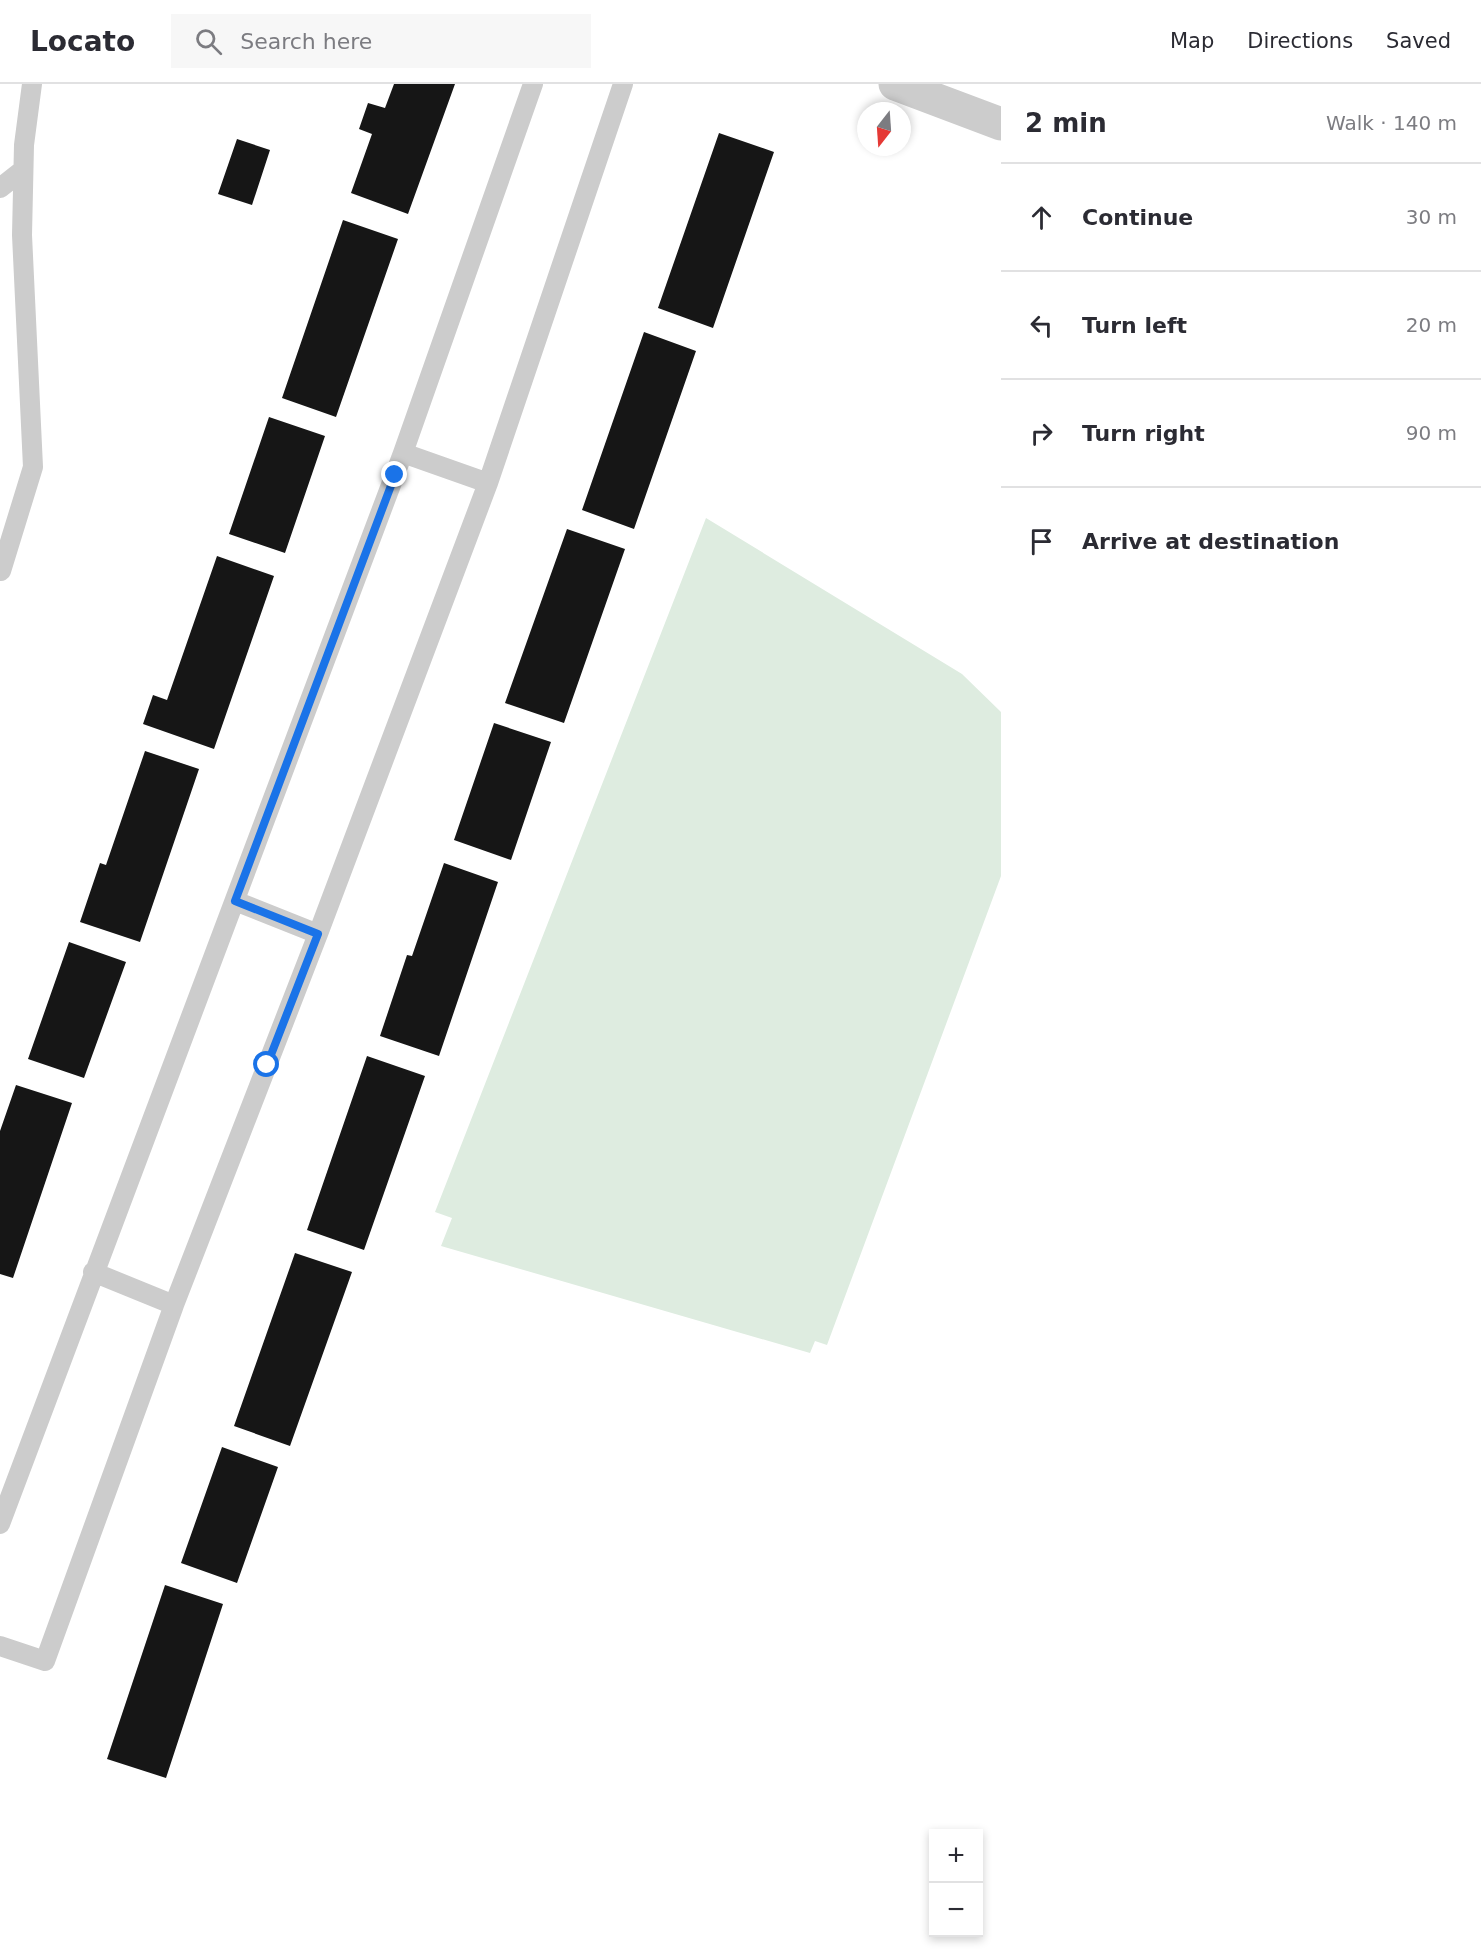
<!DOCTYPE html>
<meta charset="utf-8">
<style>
body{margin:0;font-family:"DejaVu Sans",sans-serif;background:#f7f7f7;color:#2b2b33}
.controls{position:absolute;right:18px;bottom:18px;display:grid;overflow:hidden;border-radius:0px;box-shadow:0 3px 9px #0003}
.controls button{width:54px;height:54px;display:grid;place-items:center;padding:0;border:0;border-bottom:2px solid #e1e1e2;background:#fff;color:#2b2b33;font:30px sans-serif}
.compass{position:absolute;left:857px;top:18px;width:54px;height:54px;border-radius:50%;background:#fff;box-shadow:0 3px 9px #0003;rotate:197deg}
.stop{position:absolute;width:18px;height:18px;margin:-14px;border:4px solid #1a73e8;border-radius:50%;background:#fff}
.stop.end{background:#1a73e8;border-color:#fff;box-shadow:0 2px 6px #0008}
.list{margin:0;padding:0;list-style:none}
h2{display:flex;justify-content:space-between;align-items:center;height:78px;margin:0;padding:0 24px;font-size:26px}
h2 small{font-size:20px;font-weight:400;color:#7c7c81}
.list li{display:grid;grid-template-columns:39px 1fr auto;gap:18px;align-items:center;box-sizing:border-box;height:108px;padding:0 24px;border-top:2px solid #e1e1e2}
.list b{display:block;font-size:22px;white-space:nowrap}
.list em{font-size:20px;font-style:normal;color:#7c7c81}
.icon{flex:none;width:33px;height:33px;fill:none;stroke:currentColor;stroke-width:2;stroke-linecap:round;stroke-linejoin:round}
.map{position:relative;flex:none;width:1001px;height:1871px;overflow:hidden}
header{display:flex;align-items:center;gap:36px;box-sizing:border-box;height:84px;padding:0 30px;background:#fff;border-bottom:2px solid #e1e1e2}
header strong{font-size:28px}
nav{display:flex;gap:33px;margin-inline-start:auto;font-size:21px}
.search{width:420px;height:54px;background:#f7f7f7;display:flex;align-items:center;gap:15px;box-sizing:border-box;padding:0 21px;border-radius:0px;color:#7c7c81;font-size:22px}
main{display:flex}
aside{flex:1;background:#fff}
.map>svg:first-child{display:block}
.green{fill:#deece0}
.building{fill:#161616}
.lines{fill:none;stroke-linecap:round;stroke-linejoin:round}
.service{stroke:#ccc;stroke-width:20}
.tertiary{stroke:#ccc;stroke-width:33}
.route{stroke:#1a73e8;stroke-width:8}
</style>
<header>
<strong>Locato</strong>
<div class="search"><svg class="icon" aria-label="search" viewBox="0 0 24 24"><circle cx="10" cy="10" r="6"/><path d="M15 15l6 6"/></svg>Search here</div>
<nav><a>Map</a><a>Directions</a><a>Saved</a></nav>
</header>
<main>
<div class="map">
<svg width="1001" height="1871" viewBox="0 0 1001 1871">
<rect width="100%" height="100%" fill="#fff"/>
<!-- green -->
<path class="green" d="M706,434L962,590L1001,628V792L827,1261L815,1257L810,1269L441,1162L452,1134L435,1128Z"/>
<!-- building -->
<path class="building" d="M394,0H455L408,130L351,109L372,50L359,45L368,19L385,24Z
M719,49L774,68L713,244L658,224Z
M237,55L270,66L252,121L218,110Z
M343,136L398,155L336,333L282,314Z
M644,248L696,267L634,445L582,426Z
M269,333L325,352L285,469L229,450Z
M567,445L625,465L564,639L505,619Z
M217,472L274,492L214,665L143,640L153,611L167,616Z
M494,639L551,658L511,776L454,756Z
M145,667L199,685L140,858L80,838L100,779L106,781Z
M444,779L498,798L439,972L380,952L407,871L412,872Z
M69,858L126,878L84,994L28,975Z
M367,972L425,992L364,1166L307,1146Z
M16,1001L72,1019L13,1194L0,1190V1047Z
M295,1169L352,1188L290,1362L234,1342Z
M222,1363L278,1383L237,1499L181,1479Z
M165,1501L223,1520L166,1694L107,1675Z"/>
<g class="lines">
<!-- service -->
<path class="service" d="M0,104L23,86
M403,369L488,399
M1,487L33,383L22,151L24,61L32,0
M235,817L318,850
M93,1188L174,1221
M0,1440L403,369L533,0
M0,1562L45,1577L174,1221L318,850L488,399L623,0"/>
<!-- tertiary -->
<path class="tertiary" d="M895,0L1001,40"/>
</g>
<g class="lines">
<!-- route -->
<path class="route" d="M267,981L318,850L235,817L395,391"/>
</g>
</svg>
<div class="controls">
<button>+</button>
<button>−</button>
</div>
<svg class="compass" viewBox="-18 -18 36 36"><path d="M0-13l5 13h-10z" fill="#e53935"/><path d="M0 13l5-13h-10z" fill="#7c7c81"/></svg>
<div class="stop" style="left:267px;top:981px"></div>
<div class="stop end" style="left:395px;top:391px"></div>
</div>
<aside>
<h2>2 min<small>Walk · 140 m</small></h2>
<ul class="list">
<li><svg class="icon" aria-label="ahead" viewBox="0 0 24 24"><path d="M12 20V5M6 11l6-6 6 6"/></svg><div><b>Continue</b></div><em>30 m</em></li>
<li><svg class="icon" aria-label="left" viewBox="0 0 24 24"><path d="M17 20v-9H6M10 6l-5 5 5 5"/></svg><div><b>Turn left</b></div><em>20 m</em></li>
<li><svg class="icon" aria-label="right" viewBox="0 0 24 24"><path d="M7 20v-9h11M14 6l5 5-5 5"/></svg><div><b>Turn right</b></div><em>90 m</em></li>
<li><svg class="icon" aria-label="arrive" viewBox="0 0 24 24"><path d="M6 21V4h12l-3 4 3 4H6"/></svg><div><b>Arrive at destination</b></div></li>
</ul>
</aside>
</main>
